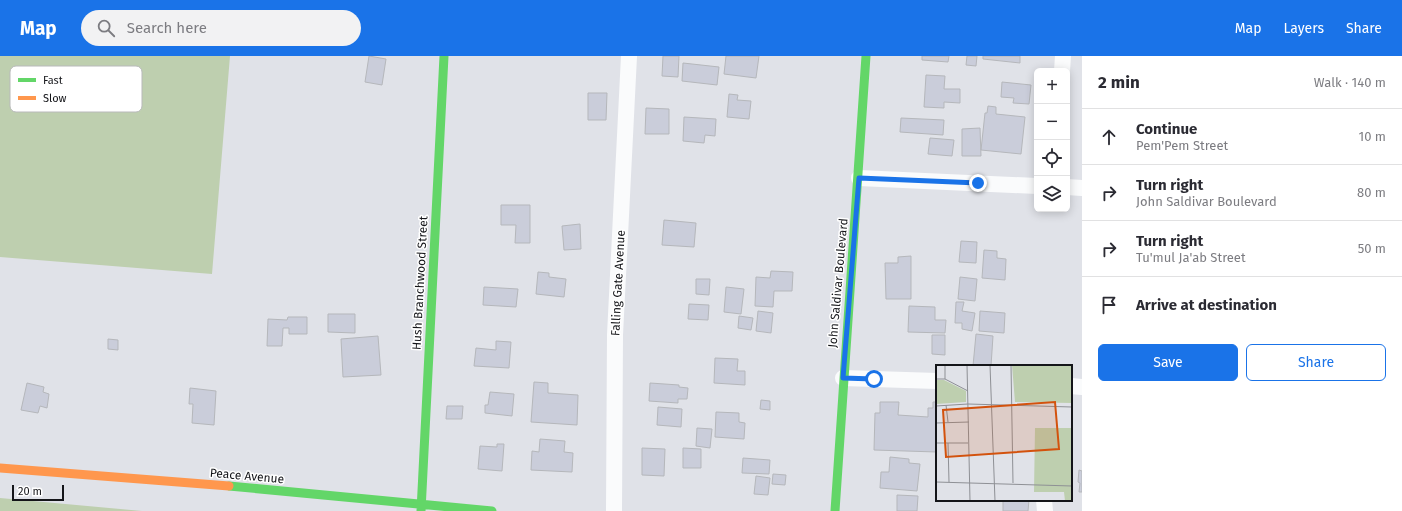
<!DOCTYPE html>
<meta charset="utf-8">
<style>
body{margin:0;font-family:"Fira Sans",sans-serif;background:#f2f2f3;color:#2b2b33}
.controls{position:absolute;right:12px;top:12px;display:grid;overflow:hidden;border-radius:6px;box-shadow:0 2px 10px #0003}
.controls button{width:36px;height:36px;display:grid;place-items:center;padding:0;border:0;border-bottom:1px solid #e1e1e2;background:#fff;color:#2b2b33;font:20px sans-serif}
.scale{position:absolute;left:12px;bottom:10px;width:52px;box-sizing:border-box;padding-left:4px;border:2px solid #141519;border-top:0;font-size:11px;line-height:14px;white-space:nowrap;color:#141519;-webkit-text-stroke:3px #fff;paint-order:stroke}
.stop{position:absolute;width:12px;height:12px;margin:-9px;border:3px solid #1a73e8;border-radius:50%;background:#fff}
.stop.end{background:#1a73e8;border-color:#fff;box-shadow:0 1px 4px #0008}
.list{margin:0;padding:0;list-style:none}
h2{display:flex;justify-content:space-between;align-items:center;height:52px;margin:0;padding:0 16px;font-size:17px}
h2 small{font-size:13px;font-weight:400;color:#7c7c81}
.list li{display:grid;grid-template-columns:26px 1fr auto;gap:12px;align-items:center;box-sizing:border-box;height:56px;padding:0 16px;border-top:1px solid #e1e1e2}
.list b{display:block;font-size:15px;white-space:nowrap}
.list p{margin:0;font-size:13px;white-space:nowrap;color:#7c7c81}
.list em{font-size:13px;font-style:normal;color:#7c7c81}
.actions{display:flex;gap:8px;padding:12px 16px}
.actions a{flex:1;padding:9px 0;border:1px solid #1a73e8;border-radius:6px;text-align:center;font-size:14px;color:#1a73e8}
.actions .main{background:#1a73e8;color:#fff}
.icon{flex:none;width:22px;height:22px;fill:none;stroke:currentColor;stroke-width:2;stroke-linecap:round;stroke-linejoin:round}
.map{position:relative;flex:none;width:1082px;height:455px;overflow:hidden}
header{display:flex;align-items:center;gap:24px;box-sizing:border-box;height:56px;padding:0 20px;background:#1a73e8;color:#fff}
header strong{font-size:19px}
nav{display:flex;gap:22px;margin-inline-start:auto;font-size:14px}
.search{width:280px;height:36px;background:#f2f2f3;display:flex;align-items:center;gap:10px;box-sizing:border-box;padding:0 14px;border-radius:22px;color:#7c7c81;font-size:15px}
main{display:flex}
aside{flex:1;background:#fff}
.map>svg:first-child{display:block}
.grass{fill:#becfaf}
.building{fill:#cacdda;stroke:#b5b7bb}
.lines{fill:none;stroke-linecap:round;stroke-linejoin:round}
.street{stroke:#fafbfc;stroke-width:16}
.fast{stroke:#63d668;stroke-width:9}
.slow{stroke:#ff974d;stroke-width:9}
.route{stroke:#1a73e8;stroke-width:5}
.labels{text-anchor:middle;stroke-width:3;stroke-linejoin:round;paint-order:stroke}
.street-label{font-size:12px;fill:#141519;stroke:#fff}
.inset-road{fill:none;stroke:#8e9095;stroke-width:1}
.view{fill:#d3520d;fill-opacity:0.15;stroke:#d3520d;stroke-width:2}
.inset-edge{fill:none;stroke:#141519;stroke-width:2}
.key{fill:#fff;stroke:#b8b9ba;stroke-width:1}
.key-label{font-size:11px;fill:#141519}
</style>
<header>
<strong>Map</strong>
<div class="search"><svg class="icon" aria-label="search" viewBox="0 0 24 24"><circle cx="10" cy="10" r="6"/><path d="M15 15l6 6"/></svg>Search here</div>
<nav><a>Map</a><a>Layers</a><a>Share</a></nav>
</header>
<main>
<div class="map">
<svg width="1082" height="455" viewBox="0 0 1082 455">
<rect width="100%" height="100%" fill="#e0e2e8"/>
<!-- grass -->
<path class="grass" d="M0,0H230L212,218L0,201Z
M0,442L142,455H0Z"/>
<!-- building -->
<path class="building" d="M369,0L386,3L382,29L365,26Z
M663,0H679L678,21L662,20Z
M726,0H759L756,22L724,18Z
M922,0H949L948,6L922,4Z
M967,0H977L976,10L966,9Z
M983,0H1020V7L983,3Z
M683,7L719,11L717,29L682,25Z
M926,19L945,20L944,33H960V47L944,46V52L924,51Z
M1002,26L1031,29L1029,48L1013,47L1014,42L1001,41Z
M588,37H607L606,64H588Z
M729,38L738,39L737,44L751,45L749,63L727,61Z
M988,50L996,51V58L1025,61L1021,98L981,94L985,57H987Z
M646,52L669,53V78H645Z
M684,61L716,63L715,80L705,79L704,87L683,85Z
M901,62L944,64L943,79L900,76Z
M980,72L981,100H962V73Z
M930,82L954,84L952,100L928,98Z
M501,149H530V187H515L516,169H501Z
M664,164L696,167L694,191L662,189Z
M580,168L581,193L564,194L562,170Z
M961,185L977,186L976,207L959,206Z
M984,194L997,195V202L1006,203L1005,224L982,222Z
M911,200V243H886L885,207H898V201Z
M771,215L793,216L792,235H774L773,251L755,250L756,221L770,222Z
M538,216L549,217V221L566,223L564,241L536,238Z
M960,221L977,223L975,245L958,243Z
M696,223H710L709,239L696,238Z
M484,231L518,233L516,251L483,249Z
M726,231L744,233L741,258L724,256Z
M956,246H964L962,255L975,257L972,275L962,273V267H955Z
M689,248L709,249L708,264L688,263Z
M909,250L935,251V264H946L945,277L908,276Z
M758,255L773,257L771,277L756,275Z
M980,255L1005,257L1004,277L979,275Z
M328,258H355V277L328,276Z
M739,260L753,262L751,274L738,272Z
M288,261H307V278H289V272H283L282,290H267L268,263L287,264Z
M976,278L993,280L991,310H973Z
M932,279H945V299L932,298Z
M378,280L381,319L343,321L341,283Z
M108,283L118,284V294L108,293Z
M496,285L511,286L509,312L474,310L476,292L496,294Z
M715,302L738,303L737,315H745V329L714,327Z
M534,326L548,327V337L578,339L577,369L531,366Z
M27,327L44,331L43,336L49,338L47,352L40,350L38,357L21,354Z
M650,327L679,329V331L688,332L687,343H678V347L649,345Z
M190,332L216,335L214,369L192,367L193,348H189Z
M490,336L514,338L512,360L485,357V349H488Z
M761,344L770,345V354L760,353Z
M880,346H899L898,359L928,361V352H933V346H937V396L874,394L875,357H880Z
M447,350H463L462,363H446Z
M658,351L682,353L681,371L657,369Z
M716,356L739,357V366L745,367L744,383L715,381Z
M697,372L712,373L710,392L696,390Z
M540,383L565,385L564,396L573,397L572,416L531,414L532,395L539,396Z
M497,388H504L502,415L478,413L480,390L497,391Z
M642,392L665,393L664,420L642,419Z
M683,392L701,393V412H683Z
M890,401L909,403V407L920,408L917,435L880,432L881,416H889Z
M743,402L770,404L769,418L742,417Z
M1079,414L1082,415V436H1079L1080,427L1078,426Z
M773,418L786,419L785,429L772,428Z
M756,420L770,422L768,439L754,438Z
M897,439L918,440L917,455H897Z
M1003,444H1029L1028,455H1003Z"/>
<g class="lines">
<!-- street -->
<path class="street" d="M1062,15L1063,0
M859,122L1037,130
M1067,131L1082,132
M843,322L937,325
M1071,330L1082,331
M1044,444L1045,455
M614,455L615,279L629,0"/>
<!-- fast -->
<path class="fast" d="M229,430L492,455
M421,455L444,0
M835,455L866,0"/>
<!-- slow -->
<path class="slow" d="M0,412L229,430"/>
</g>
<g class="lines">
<!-- route -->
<path class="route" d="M874,323L843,322L859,122L978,127"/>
</g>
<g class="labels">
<!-- street labels -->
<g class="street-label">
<text transform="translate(420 227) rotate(-87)" y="4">Hush Branchwood Street</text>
<text transform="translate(618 227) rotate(-87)" y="4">Falling Gate Avenue</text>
<text transform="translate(838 227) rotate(-85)" y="4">John Saldivar Boulevard</text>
<text transform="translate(247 420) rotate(5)" y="4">Peace Avenue</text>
</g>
</g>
<!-- overview -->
<g transform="translate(936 309)">
<rect width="136" height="136" fill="#e0e2e8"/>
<path d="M76,0H136V38L79,37ZM0,15H8L30,26V37L0,39ZM99,63H136V136H129L128,127H98Z" fill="#becfaf"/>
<path class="inset-road" d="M31,0L34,136M54,0L59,136M75,0L77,118M0,14H9L32,26M9,14V0M10,40L12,57M0,41L32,39L136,42M0,58L33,57M0,78H32M12,78L13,117M0,117L136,121"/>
<path class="view" d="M119,37L123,84L10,92L7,45Z"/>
<rect width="136" height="136" class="inset-edge"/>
</g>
<!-- legend -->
<rect x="10" y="10" width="132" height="46" rx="6" class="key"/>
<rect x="18" y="22" width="18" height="4" fill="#63d668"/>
<rect x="18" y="40" width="18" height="4" fill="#ff974d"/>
<g class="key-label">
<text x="43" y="28">Fast</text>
<text x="43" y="46">Slow</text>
</g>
</svg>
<div class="controls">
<button>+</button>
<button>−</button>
<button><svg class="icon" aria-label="locate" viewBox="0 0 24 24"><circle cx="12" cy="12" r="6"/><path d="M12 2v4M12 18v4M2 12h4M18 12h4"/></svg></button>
<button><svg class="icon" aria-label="layers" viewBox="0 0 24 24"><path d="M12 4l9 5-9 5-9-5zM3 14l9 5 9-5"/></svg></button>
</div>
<div class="scale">20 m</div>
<div class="stop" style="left:874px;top:323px"></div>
<div class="stop end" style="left:978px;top:127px"></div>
</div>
<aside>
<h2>2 min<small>Walk · 140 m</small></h2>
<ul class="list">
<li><svg class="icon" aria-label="ahead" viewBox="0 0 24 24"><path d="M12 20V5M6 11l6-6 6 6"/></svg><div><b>Continue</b><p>Pem'Pem Street</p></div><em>10 m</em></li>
<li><svg class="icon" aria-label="right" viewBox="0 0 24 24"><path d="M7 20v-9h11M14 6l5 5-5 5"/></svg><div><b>Turn right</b><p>John Saldivar Boulevard</p></div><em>80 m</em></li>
<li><svg class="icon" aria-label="right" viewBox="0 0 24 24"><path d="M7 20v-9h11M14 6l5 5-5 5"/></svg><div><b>Turn right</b><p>Tu'mul Ja'ab Street</p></div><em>50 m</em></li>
<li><svg class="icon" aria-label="arrive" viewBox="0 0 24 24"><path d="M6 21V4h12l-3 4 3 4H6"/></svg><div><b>Arrive at destination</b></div></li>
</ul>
<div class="actions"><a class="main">Save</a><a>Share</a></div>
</aside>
</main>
